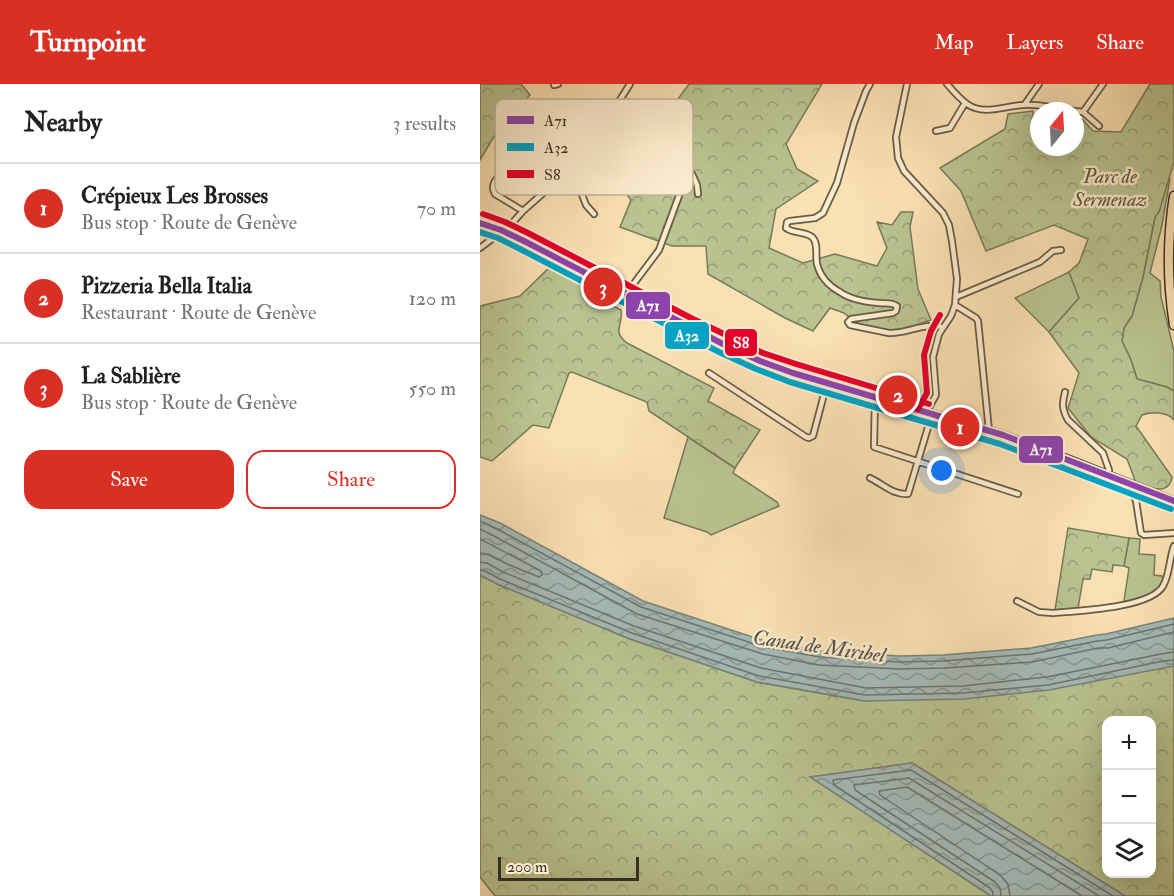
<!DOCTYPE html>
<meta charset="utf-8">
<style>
body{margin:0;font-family:"IM FELL Double Pica",serif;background:#f2f2f2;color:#202124}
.controls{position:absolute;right:18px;bottom:18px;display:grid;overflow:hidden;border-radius:12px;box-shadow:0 6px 24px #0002}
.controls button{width:54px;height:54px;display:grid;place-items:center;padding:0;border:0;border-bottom:2px solid #e0e0e0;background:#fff;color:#202124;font:30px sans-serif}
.compass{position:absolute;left:550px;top:18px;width:54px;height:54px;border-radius:50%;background:#fff;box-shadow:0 6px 24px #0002;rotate:18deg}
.scale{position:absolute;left:18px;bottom:15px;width:141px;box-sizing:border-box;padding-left:6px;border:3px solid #382f23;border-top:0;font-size:16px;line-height:21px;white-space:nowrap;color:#382f23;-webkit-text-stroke:4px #fcecce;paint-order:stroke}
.you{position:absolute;left:462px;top:387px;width:21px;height:21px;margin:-15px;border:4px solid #fff;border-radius:50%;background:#1a73e8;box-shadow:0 0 0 9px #1a73e833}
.badge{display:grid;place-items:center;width:39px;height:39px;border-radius:50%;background:#d93025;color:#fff;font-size:20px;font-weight:700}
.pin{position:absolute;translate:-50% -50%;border:3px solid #fff;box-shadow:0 2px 6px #0006}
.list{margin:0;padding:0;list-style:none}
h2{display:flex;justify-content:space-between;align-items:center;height:78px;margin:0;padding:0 24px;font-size:26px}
h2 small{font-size:20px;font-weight:400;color:#757577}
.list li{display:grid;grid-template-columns:39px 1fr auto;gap:18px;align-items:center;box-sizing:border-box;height:90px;padding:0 24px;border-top:2px solid #e0e0e0}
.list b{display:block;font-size:22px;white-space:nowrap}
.list p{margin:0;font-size:20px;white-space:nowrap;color:#757577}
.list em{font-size:20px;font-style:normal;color:#757577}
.actions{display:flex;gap:12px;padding:18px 24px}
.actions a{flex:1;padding:14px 0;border:2px solid #d93025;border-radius:18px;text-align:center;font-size:21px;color:#d93025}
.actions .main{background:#d93025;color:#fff}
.icon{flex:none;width:33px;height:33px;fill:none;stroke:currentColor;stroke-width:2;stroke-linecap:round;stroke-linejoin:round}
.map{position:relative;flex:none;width:694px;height:812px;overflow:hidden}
header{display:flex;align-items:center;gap:36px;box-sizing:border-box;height:84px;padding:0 30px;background:#d93025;color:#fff}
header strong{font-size:28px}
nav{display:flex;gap:33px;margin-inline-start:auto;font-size:21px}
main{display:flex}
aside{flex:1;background:#fff}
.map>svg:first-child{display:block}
.grass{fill:#b9c491;stroke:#787a5a;stroke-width:1.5}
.forest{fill:url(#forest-crowns);stroke:#787a5a;stroke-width:1.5;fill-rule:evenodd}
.water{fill:url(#water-waves);stroke:#79837c;stroke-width:1.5}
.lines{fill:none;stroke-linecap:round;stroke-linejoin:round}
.shore{stroke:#6e756e;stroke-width:1.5}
.street-casing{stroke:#685c47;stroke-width:8}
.primary-casing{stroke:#382f23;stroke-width:10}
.highway-casing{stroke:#382f23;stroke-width:11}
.street{stroke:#fcecce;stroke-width:4.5}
.primary{stroke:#fae1b3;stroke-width:7}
.highway{stroke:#fae1b3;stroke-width:8}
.bus-1-casing{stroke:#fcecce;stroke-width:10}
.bus-2-casing{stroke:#fcecce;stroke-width:10}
.bus-3-casing{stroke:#fcecce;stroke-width:10}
.bus-1{stroke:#8e44ad;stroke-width:6}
.bus-2{stroke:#03a3c5;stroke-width:6}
.bus-3{stroke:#e4002b;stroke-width:6}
.labels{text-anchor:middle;stroke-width:5;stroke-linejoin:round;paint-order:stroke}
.park-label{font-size:20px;font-style:italic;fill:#58543e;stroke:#fcecce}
.water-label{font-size:21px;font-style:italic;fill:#535248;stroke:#fcecce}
.key{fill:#fcecce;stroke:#c1b39b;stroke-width:1.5}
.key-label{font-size:16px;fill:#382f23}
.line-badge{stroke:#fcecce;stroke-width:2}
.badge-label{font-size:16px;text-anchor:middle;font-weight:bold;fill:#fff}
</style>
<header>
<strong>Turnpoint</strong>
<nav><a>Map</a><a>Layers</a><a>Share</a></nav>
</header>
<main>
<aside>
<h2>Nearby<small>3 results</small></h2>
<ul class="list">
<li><span class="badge">1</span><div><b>Crépieux Les Brosses</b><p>Bus stop · Route de Genève</p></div><em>70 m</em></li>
<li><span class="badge">2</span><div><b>Pizzeria Bella Italia</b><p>Restaurant · Route de Genève</p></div><em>120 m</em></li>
<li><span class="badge">3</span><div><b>La Sablière</b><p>Bus stop · Route de Genève</p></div><em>550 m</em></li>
</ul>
<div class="actions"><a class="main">Save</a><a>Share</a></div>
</aside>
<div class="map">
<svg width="694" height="812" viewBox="0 0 694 812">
<defs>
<pattern id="forest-crowns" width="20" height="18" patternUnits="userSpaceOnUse" patternTransform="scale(1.5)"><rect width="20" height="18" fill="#b9c491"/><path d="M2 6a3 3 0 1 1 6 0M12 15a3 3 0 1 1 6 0" fill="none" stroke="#97a076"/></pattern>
<pattern id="water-waves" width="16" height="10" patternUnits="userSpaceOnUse" patternTransform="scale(1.5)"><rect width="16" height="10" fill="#a4bbb8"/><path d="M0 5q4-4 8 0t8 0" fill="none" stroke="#879895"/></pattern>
</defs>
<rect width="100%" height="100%" fill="#fae1b3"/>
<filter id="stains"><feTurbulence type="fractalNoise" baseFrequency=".00333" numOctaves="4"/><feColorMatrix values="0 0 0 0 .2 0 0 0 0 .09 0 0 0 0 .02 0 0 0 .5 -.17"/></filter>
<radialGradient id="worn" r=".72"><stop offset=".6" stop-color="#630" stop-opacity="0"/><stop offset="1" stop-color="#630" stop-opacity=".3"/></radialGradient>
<!-- grass -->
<path class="grass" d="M688,94L690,95L682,141L670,189L680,197L681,213L694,267V307L687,303L657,295L651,276L642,257L644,244L652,232L663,193L675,133L679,128Z
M589,188L599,214L569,248L535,214Z
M208,353L255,384L253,389L297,418L299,422L231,451L227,448L184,434Z
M649,454L660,455L659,470L675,471L674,491L682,492L684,497C673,513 663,514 646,518L644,517L649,484L644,482Z"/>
<!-- forest -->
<path class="forest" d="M0,0H41L50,11L19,44L0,76Z
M209,0H342L306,60L317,85L338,97L296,125L289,164L323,179L355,170L397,182L407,164L397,138L412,141L421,128H433L430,143L438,205L451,236L424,245L406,246L376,239L364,229L350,224L333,247L305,234L228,190L226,162H192L140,143L151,116L137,97Z
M670,0H694V78L679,128L675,133L663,193L652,232L644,244L642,257L651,276L657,295L687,303L694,307V336C686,327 672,328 662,331L656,342L692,393C689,413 668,403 656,399L647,375L611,353L588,324L599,289L569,248L599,214L589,188L599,179L608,155L574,141L506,167L481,107L460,84L525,45L528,30L553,27V47H559V63H595V33L602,35L613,47L641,48Z
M73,180L115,201L111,210L141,226C144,240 131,247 147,259L234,304L228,317L280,346L255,384L169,327L167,318L92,288L89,289L69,344L53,341L12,377L0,373V222L40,212Z
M588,444L649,454L644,482L633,481L632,488L612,485L610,495H603L598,524L575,526Z
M0,491L17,500L150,555L277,598L385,617L694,582V812H645L432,679L331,693L511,812H15L0,793ZM626,636H672V790H626Z"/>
<!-- water -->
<path class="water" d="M0,431L20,439L163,517L285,557L340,567L419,572L463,571L551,564L617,551L626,550L694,534V582L569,606L484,615L385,617L277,598L150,555L17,500L0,491Z
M432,679L645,812H511L330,693Z"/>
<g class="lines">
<!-- shore -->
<path class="shore" d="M0,437L17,445L161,523L284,563L340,573L419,578L463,577L552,570L617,557L627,556L694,540
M0,445L14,452L157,530L283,570L339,581L419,585L464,584L552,578L618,564H628L694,548
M0,455L61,487L62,491L59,493L27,480L10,471L0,469
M0,478L7,479L23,488L154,542L281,584L386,604L483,602L567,593L681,570L694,568
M0,486L5,487L20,495L152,549L279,592L385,611L483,609L568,601L683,577L694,576
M513,812V808L510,804L354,701L353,696L431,686L633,812
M521,812L520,804L515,798L375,706L374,701L429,694L619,812
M530,812L528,800L520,791L400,711L399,707L427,703L602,812"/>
<!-- street casing -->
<g class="street-casing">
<path id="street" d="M390,0L386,7L374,39L357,99L343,129L335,134L310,137L307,138L306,144C314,150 325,147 332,153C339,159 335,172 337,180C340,192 349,202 360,208C371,216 386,218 399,219C406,220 411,218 417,222L416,227L413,229L371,235L368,238L370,241L409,249C427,250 444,238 462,243
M427,0L416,53L418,74L424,87L463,129L469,141L472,157L477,195L475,221L471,232L459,250L453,273L456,311L446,329
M467,0C473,7 480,15 487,20C504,32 524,22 543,21C558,19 579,25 594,27
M74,1L78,0
M545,20L559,0
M595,27L603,28L623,0
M603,28L619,42
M456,47L470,44L485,19
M53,54L101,74
M23,87C18,94 9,100 15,110L43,127
M93,87L106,121L114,130
M25,147L43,127L70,103L93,87L122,44L150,0
M0,164L12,155L21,146
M146,210L179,166L207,90H212L217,101L218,110
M476,213L560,178L573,167L581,166
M475,221L496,234L498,237L509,347
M229,289L326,353L329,354L333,352L347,299
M585,308C582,319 582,326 588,336L623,369L629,386L627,391L630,400L654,412L656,417L661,449L664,451L694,449
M395,313L394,363L538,410
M390,394C403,400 413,411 428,410L452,330
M537,517L559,528L573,529C597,527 671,524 683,502C690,490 689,475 694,462"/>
</g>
<!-- primary casing -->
<g class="primary-casing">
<path id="primary" d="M0,139L21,146L44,157L243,260L280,277L313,289L523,351L567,367L694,417"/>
</g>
<!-- highway casing -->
<g class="highway-casing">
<path id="highway" d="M694,112C687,156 687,197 694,241"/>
</g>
<!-- street -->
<use href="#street" class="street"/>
<!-- primary -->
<use href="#primary" class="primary"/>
<!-- highway -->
<use href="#highway" class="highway"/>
<!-- bus-1 casing -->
<g class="bus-1-casing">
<path id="bus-1" d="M0,139L21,146L44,157L243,260L280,277L313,289L523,351L694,417"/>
</g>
<!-- bus-2 casing -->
<g class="bus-2-casing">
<path id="bus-2" d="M0,148L18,154L40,165L239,268L276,285L310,298L520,360L691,425"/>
</g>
<!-- bus-3 casing -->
<g class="bus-3-casing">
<path id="bus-3" d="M3,130L25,138L48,149L209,233L283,269L316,280L449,320
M438,325L447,309L444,271L451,247L460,231"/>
</g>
<!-- bus-1 -->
<use href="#bus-1" class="bus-1"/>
<!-- bus-2 -->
<use href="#bus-2" class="bus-2"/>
<!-- bus-3 -->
<use href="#bus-3" class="bus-3"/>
</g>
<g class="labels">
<!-- park labels -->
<g class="park-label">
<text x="630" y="99">Parc de<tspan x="630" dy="23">Sermenaz</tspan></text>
</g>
<!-- water labels -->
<g class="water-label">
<text transform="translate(339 562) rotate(8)" y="7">Canal de Miribel</text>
</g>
</g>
<!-- legend -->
<rect x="15" y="15" width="198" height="96" rx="9" class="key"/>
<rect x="27" y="32" width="27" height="8" fill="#8e44ad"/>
<rect x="27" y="59" width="27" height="8" fill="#03a3c5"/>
<rect x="27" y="86" width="27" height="8" fill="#e4002b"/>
<g class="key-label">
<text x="64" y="42">A71</text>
<text x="64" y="69">A32</text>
<text x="64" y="96">S8</text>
</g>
<g class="line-badge">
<rect x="145" y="207" width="46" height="29" rx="6" fill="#8e44ad"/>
<rect x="184" y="237" width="46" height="29" rx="6" fill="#03a3c5"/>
<rect x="244" y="244" width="34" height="29" rx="6" fill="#e4002b"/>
<rect x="538" y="351" width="46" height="29" rx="6" fill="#8e44ad"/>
</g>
<g class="badge-label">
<text x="168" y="227">A71</text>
<text x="207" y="257">A32</text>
<text x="261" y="264">S8</text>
<text x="561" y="371">A71</text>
</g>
<rect width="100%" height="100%" filter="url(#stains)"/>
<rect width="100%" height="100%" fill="url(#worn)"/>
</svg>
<div class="controls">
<button>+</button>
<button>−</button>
<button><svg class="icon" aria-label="layers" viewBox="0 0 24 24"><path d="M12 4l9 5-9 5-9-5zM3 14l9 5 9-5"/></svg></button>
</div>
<svg class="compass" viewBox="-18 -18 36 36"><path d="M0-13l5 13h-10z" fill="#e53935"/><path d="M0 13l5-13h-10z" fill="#757577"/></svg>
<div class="scale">200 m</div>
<div class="you"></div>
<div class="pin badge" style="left:480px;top:343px">1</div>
<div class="pin badge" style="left:418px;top:311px">2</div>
<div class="pin badge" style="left:123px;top:203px">3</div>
</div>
</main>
